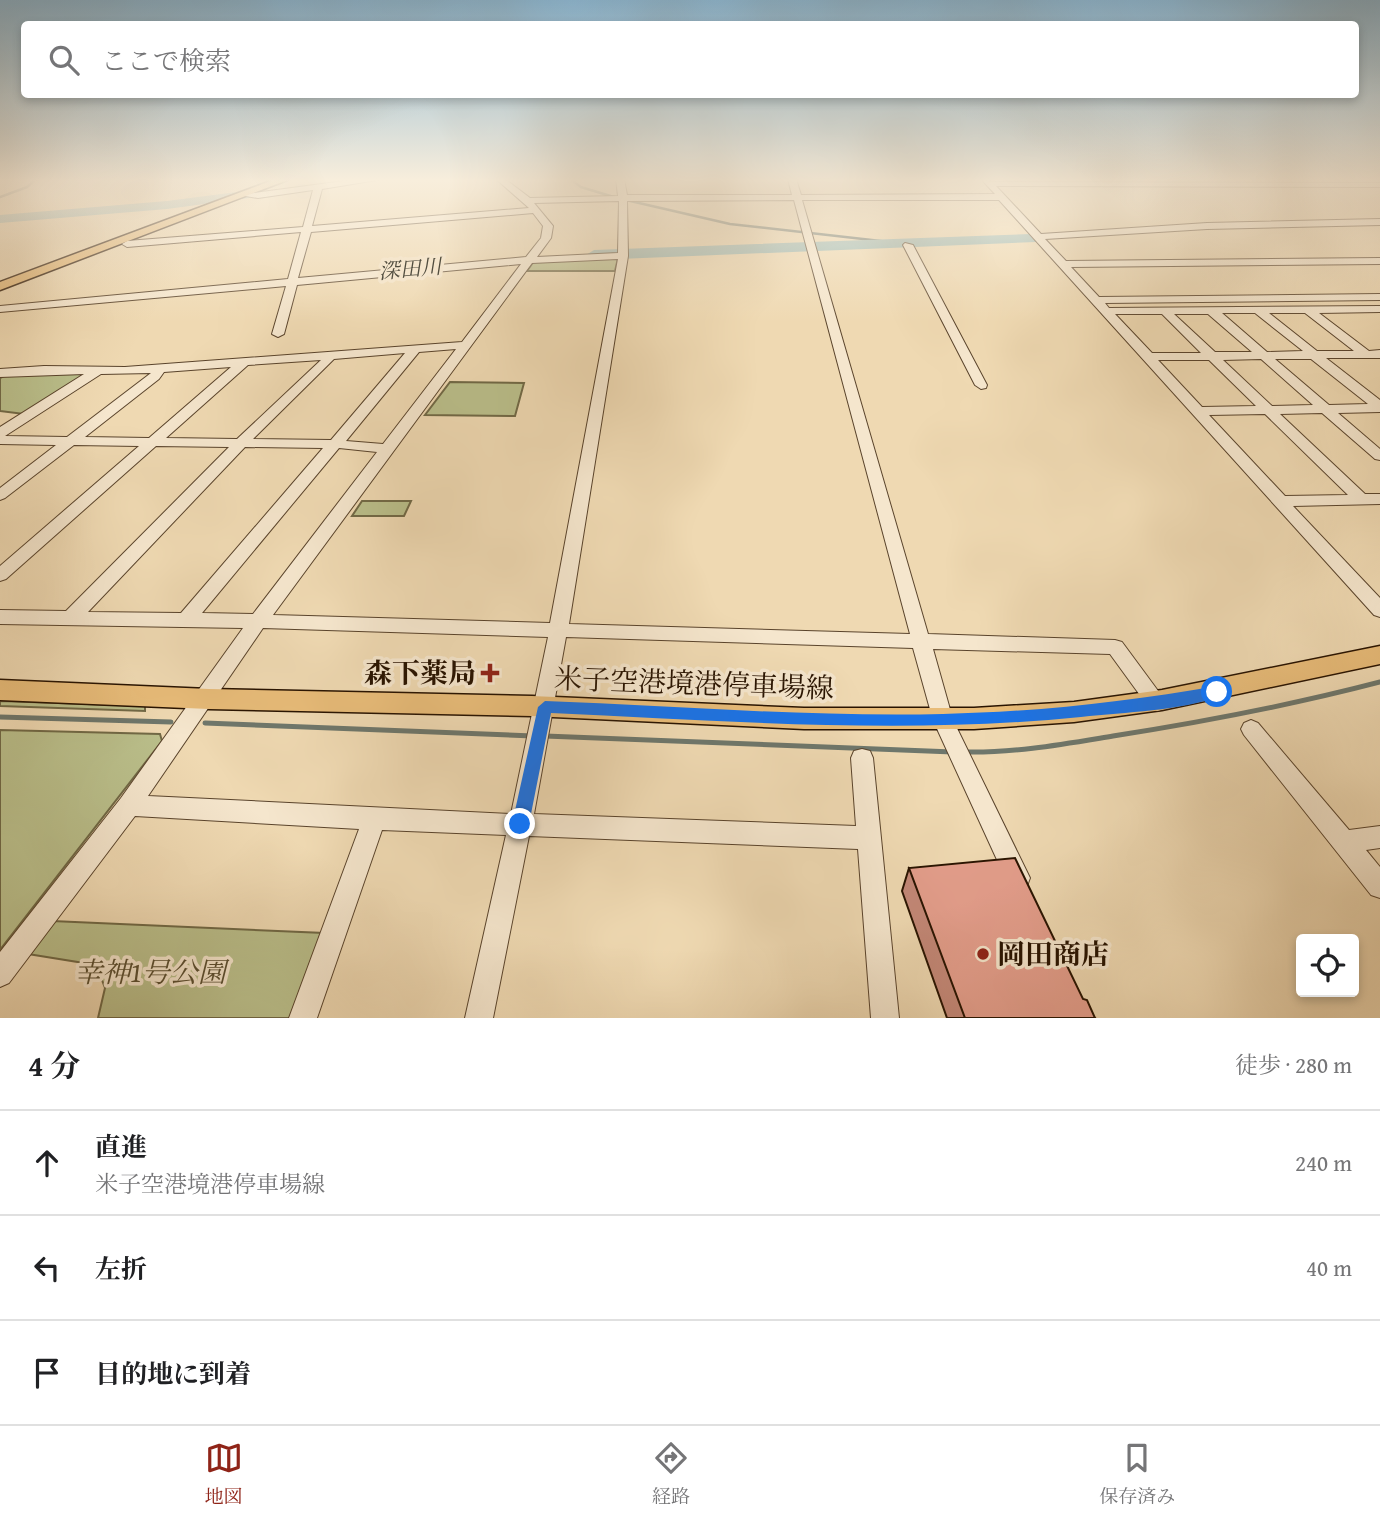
<!DOCTYPE html>
<html lang="ja">
<meta charset="utf-8">
<style>
body{margin:0;font-family:"Gentium Book Plus","Noto Serif JP",serif;background:#f2f2f2;color:#202124}
.controls{position:absolute;right:21px;bottom:21px;display:grid;overflow:hidden;border-radius:7px;box-shadow:0 4px 10px #0003}
.controls button{width:63px;height:63px;display:grid;place-items:center;padding:0;border:0;border-bottom:2px solid #e0e0e0;background:#fff;color:#202124;font:35px sans-serif}
.stop{position:absolute;width:21px;height:21px;margin:-16px;border:5px solid #1a73e8;border-radius:50%;background:#fff}
.stop.end{background:#1a73e8;border-color:#fff;box-shadow:0 2px 7px #0008}
.list{margin:0;padding:0;list-style:none}
h2{display:flex;justify-content:space-between;align-items:center;height:91px;margin:0;padding:0 28px;font-size:30px}
h2 small{font-size:23px;font-weight:400;color:#757577}
.list li{display:grid;grid-template-columns:46px 1fr auto;gap:21px;align-items:center;box-sizing:border-box;height:105px;padding:0 28px;border-top:2px solid #e0e0e0}
.list b{display:block;font-size:26px;white-space:nowrap}
.list p{margin:0;font-size:23px;white-space:nowrap;color:#757577}
.list em{font-size:23px;font-style:normal;color:#757577}
.icon{flex:none;width:38px;height:38px;fill:none;stroke:currentColor;stroke-width:2;stroke-linecap:round;stroke-linejoin:round}
.map{position:relative;flex:none;width:1380px;height:1018px;overflow:hidden}
.search{position:absolute;background:#fff;box-shadow:0 4px 10px #0003;left:21px;right:21px;top:21px;height:77px;display:flex;align-items:center;gap:18px;box-sizing:border-box;padding:0 24px;border-radius:7px;color:#757577;font-size:26px}
.sheet{height:406px;background:#fff}
nav{display:flex;justify-content:space-around;align-items:center;box-sizing:border-box;height:98px;border-top:2px solid #e0e0e0;background:#fff;font-size:19px;color:#757577}
nav a{display:grid;justify-items:center;gap:4px}
nav .on{color:#8f2418}
.map>svg:first-child{display:block}
.green{fill:#babf8b;stroke:#716946;stroke-width:2}
.lines{fill:none;stroke-linecap:round;stroke-linejoin:round}
.stream-far1{stroke:#6e776c;stroke-width:2.5}
.stream{stroke:#6e776c;stroke-width:5}
.river{fill:#9cb9b4;fill-rule:evenodd}
.minor-casing{stroke:#5a442c;stroke-width:2}
.major-casing{stroke:#281300;stroke-width:3}
.minor{fill:#f5e6cd;fill-rule:evenodd}
.major{fill:#e8bc79;fill-rule:evenodd}
.wall{fill:#c48878;stroke:#281300;stroke-width:2}
.building{fill:#e49e8c;stroke:#281300;stroke-width:2}
.route{fill:#1a73e8}
.poi-dot{fill:#8f2418;stroke:#f5e6cd;stroke-width:2.5}
.labels{text-anchor:middle;stroke-width:7;stroke-linejoin:round;paint-order:stroke}
.far-water-label{font-size:21px;font-style:italic;fill:#514d3f;stroke:#f5e6cd}
.near-poi-label{font-size:28px;font-weight:bold;fill:#281300;stroke:#f5e6cd;text-anchor:end}
.near-street-label{font-size:28px;fill:#281300;stroke:#f5e6cd}
.near-park-label{font-size:28px;font-style:italic;fill:#5b4f31;stroke:#f5e6cd}
</style>
<div class="map">
<svg width="1380" height="1018" viewBox="0 0 1380 1018">
<rect width="100%" height="100%" fill="#efd9b2"/>
<filter id="stains"><feTurbulence type="fractalNoise" baseFrequency=".00286" numOctaves="4"/><feColorMatrix values="0 0 0 0 .2 0 0 0 0 .09 0 0 0 0 .02 0 0 0 .5 -.17"/></filter>
<radialGradient id="worn" r=".72"><stop offset=".6" stop-color="#630" stop-opacity="0"/><stop offset="1" stop-color="#630" stop-opacity=".3"/></radialGradient>
<!-- green -->
<path class="green" d="M618,258L615,271H527L534,261Z
M80,373L83,376L24,414L0,411V378L4,376Z
M450,382L524,383L515,416L425,415Z
M362,501H411L404,516H352Z
M0,701L145,706V711L0,706Z
M0,730L160,734L162,741L0,950Z
M52,921L324,933L293,1018H98L105,988L96,965L28,954Z"/>
<g class="lines">
<!-- stream-far1 -->
<path class="stream-far1" d="M570,179L581,187L617,198
M0,197L27,187L36,179
M626,200L730,224L907,244"/>
<!-- stream -->
<path class="stream" d="M0,717L171,722
M205,723L533,736
M545,736L953,752
M965,752C1015,753 1064,744 1113,736C1203,722 1292,705 1380,682"/>
<!-- river -->
<path class="river" d="M259,189L266,193L264,196L167,209L0,223V215L167,201Z
M1030,234L1038,239L1036,242L594,260L586,255L594,250Z"/>
<!-- minor casing -->
<g class="minor-casing">
<path id="minor" d="M359,179H383L322,189L312,226L529,208L496,179H505L530,198L618,196L616,179H624L627,195H792L788,179H796L801,195L995,194L981,179L992,182L1380,183V187L996,186L1041,234L1207,223L1380,219V225L1207,229L1045,239L1066,261L1380,258V264L1071,267L1099,297L1380,294V300L1105,303L1109,308L1380,306V312L1319,313L1369,351L1380,350V358H1326L1380,400V412L1338,413L1380,449V460L1375,459L1322,413L1280,414L1365,494H1380V504L1293,506L1380,598V617L1374,615L999,200H802L928,634L1115,640L1122,642L1167,703L1164,709L1157,711L1150,709L1110,654L933,649L953,720L1030,878L1027,886L1018,890L1009,886L933,720L913,648L566,637L534,814L856,826L851,758L854,751L862,749L870,751L873,758L899,1018H871L858,849L529,836L493,1018H465L506,835L382,830L317,1018H289L359,829L135,816L9,983L0,987V952L121,798L243,628L0,624V610L66,611L229,447L156,446L6,579L0,581V566L139,446L74,445L5,498L0,500V488L56,445L0,444V427L84,374L0,377V369L44,366L125,367L462,342L521,264L297,285L284,334L278,337L272,334L286,286L0,312V306L288,279L301,232L127,247L122,244L127,241L303,227L313,190L258,198L239,195ZM794,200L910,634L569,624L628,256L627,201ZM619,201L618,253L537,257L551,238L553,226L534,203ZM533,213L543,226L541,238L526,257L298,278L311,232ZM618,259L550,623L273,615L532,263ZM1222,313H1255L1303,351L1267,352ZM1269,313H1305L1354,351H1317ZM1115,314H1162L1201,353H1152ZM1174,314H1208L1252,352H1215ZM456,349L383,444L346,441L419,352ZM405,353L331,440L253,439L334,359ZM1261,359L1313,405L1272,406L1223,360ZM1275,359H1311L1368,404L1329,405ZM321,360L237,439L166,438L248,365ZM1158,360H1209L1256,406L1202,407ZM231,367L149,438L85,437L159,379L164,372ZM151,373L67,437L5,436L101,374ZM1265,414L1348,495L1285,496L1209,415ZM245,447L323,448L181,613L88,612ZM339,448L377,452L253,614L202,613ZM263,628L548,637L511,814L148,796Z
M905,243L913,245L987,385L986,388L981,389L975,385L903,245Z
M1251,720L1258,723L1349,830L1380,826V848L1366,850L1380,867V898L1371,895L1244,735L1241,729L1244,723Z"/>
</g>
<!-- major casing -->
<g class="major-casing">
<path id="major" d="M276,179H290L0,290V282Z
M1380,646V664L1162,710L1074,722L974,729H804L532,716L209,709L0,700V680L209,689L532,696L804,708H974L1074,702L1162,690Z"/>
</g>
<!-- minor -->
<use href="#minor" class="minor"/>
<!-- major -->
<use href="#major" class="major"/>
</g>
<!-- wall -->
<path class="wall" d="M909,868L1095,1018H947L902,891Z"/>
<!-- building -->
<path class="building" d="M1015,858L1083,999L1087,1000L1095,1018H965L909,868Z"/>
<!-- sky -->
<linearGradient id="sky" x2="0" y2="1"><stop stop-color="#89b6d3"/><stop offset="0.56" stop-color="#f8eedc"/><stop offset="1" stop-color="#f8eedc" stop-opacity="0"/></linearGradient>
<rect width="1380" height="322" fill="url(#sky)"/>
<!-- route -->
<path class="route" d="M1217,686L1224,692L1222,696C1178,711 1127,712 1081,717C904,735 728,721 551,713L529,824L526,830L520,832L515,830L512,824L538,707L545,701C677,706 810,717 943,714C1035,712 1126,702 1217,686Z"/>
<!-- markers -->
<g class="poi-dot">
<path d="M486.5 662.5h7v7h7v7h-7v7h-7v-7h-7v-7h7z"/>
<circle cx="983" cy="954" r="7"/>
</g>
<g class="labels">
<!-- far-water labels -->
<g class="far-water-label">
<text transform="translate(410 269) rotate(-5)" y="7">深田川</text>
</g>
<!-- near-poi labels -->
<g class="near-poi-label">
<text x="476" y="683">森下薬局</text>
<text x="997" y="964" text-anchor="start">岡田商店</text>
</g>
<!-- near-street labels -->
<g class="near-street-label">
<text transform="translate(694 683) rotate(2)" y="10">米子空港境港停車場線</text>
</g>
<!-- near-park labels -->
<g class="near-park-label">
<text x="150" y="982">幸神1号公園</text>
</g>
</g>
<rect width="100%" height="100%" filter="url(#stains)"/>
<rect width="100%" height="100%" fill="url(#worn)"/>
</svg>
<div class="controls">
<button><svg class="icon" aria-label="locate" viewBox="0 0 24 24"><circle cx="12" cy="12" r="6"/><path d="M12 2v4M12 18v4M2 12h4M18 12h4"/></svg></button>
</div>
<div class="stop" style="left:1217px;top:692px"></div>
<div class="stop end" style="left:520px;top:824px"></div>
<div class="search"><svg class="icon" aria-label="search" viewBox="0 0 24 24"><circle cx="10" cy="10" r="6"/><path d="M15 15l6 6"/></svg>ここで検索</div>
</div>
<section class="sheet">
<h2>4 分<small>徒歩 · 280 m</small></h2>
<ul class="list">
<li><svg class="icon" aria-label="ahead" viewBox="0 0 24 24"><path d="M12 20V5M6 11l6-6 6 6"/></svg><div><b>直進</b><p>米子空港境港停車場線</p></div><em>240 m</em></li>
<li><svg class="icon" aria-label="left" viewBox="0 0 24 24"><path d="M17 20v-9H6M10 6l-5 5 5 5"/></svg><div><b>左折</b></div><em>40 m</em></li>
<li><svg class="icon" aria-label="arrive" viewBox="0 0 24 24"><path d="M6 21V4h12l-3 4 3 4H6"/></svg><div><b>目的地に到着</b></div></li>
</ul>
</section>
<nav>
<a class="on"><svg class="icon" aria-label="map" viewBox="0 0 24 24"><path d="M3 6l6-2 6 2 6-2v14l-6 2-6-2-6 2zM9 4v14M15 6v14"/></svg>地図</a>
<a><svg class="icon" aria-label="directions" viewBox="0 0 24 24"><path d="M12 3l9 9-9 9-9-9zM9 14v-3h6M13 9l2 2-2 2"/></svg>経路</a>
<a><svg class="icon" aria-label="saved" viewBox="0 0 24 24"><path d="M7 4h10v16l-5-4-5 4z"/></svg>保存済み</a>
</nav>
